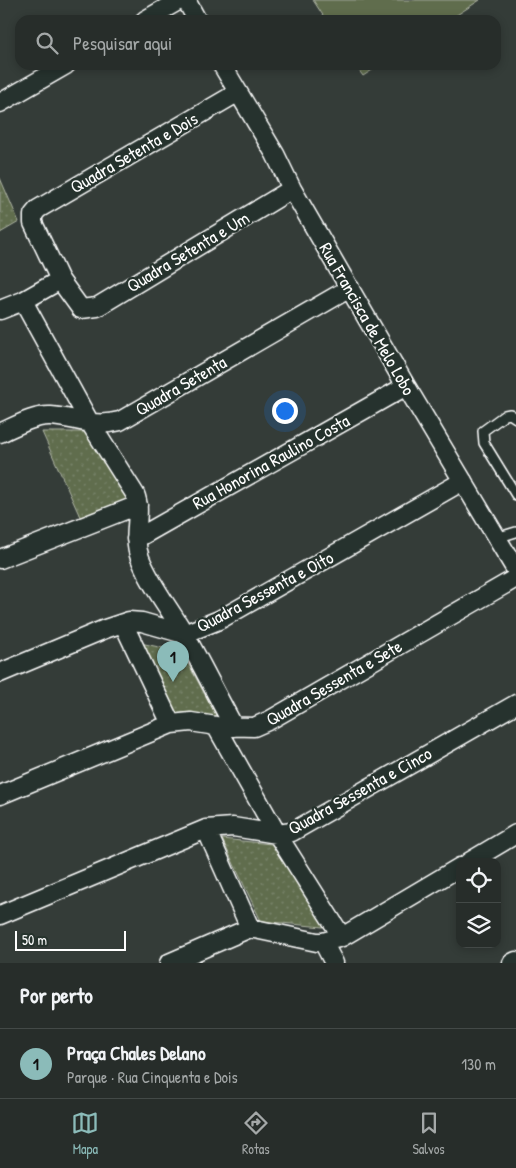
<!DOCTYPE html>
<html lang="pt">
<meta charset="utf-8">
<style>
body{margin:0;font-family:"Patrick Hand",sans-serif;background:#2f3532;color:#f1f3f6}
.controls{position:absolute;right:15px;bottom:15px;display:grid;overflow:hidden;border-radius:10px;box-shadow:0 2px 8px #0003}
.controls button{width:45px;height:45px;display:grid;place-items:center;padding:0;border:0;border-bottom:1px solid #434947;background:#272d2a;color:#f1f3f6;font:25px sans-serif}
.scale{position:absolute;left:15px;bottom:12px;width:111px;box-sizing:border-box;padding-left:5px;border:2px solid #fff;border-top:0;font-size:14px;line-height:18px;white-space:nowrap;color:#fff;-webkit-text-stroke:4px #26332d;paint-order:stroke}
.you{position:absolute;left:284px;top:410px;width:18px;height:18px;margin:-12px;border:4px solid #fff;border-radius:50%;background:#1a73e8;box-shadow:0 0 0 8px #1a73e833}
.badge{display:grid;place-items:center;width:32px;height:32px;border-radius:50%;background:#8bbbb9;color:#111;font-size:16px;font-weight:700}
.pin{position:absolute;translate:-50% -41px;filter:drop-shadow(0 1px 2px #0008)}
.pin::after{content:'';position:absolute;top:26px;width:18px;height:15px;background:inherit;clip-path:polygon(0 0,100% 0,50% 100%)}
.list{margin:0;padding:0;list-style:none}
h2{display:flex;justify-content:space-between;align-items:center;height:65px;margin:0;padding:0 20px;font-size:21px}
h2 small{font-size:16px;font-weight:400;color:#a4a8a8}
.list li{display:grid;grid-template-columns:32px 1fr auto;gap:15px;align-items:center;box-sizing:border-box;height:70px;padding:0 20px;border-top:1px solid #434947}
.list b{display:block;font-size:19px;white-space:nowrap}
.list p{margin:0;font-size:16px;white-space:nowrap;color:#a4a8a8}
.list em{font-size:16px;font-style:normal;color:#a4a8a8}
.icon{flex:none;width:28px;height:28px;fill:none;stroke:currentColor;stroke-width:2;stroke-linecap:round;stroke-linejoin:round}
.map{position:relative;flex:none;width:516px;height:963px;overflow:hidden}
.search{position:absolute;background:#272d2a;box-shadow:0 2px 8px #0003;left:15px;right:15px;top:15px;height:55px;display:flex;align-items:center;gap:12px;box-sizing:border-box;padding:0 18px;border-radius:15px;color:#a4a8a8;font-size:19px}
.sheet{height:135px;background:#272d2a}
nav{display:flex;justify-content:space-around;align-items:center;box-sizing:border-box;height:70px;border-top:1px solid #434947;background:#272d2a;font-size:14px;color:#a4a8a8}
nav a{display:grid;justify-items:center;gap:2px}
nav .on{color:#8bbbb9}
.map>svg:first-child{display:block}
.park{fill:url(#park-dots);stroke:#b0b6a6}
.pitch{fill:#606d4e;stroke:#b0b6a6}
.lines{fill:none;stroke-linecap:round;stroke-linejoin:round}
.lane-casing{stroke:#fff;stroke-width:12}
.street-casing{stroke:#fff;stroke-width:21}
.lane{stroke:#26332d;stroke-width:9}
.street{stroke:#26332d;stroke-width:18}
.labels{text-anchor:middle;stroke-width:4.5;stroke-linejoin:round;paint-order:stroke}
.street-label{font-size:18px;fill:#fff;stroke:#26332d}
</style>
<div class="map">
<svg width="516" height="963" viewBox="0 0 516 963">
<defs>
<pattern id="park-dots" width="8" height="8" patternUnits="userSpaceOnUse" patternTransform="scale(1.25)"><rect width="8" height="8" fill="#606d4e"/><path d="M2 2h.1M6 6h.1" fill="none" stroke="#788369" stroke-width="1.8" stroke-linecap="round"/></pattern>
</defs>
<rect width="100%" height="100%" fill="#343c38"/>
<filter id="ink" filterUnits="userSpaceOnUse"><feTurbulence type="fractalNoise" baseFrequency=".02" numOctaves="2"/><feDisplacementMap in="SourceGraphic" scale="10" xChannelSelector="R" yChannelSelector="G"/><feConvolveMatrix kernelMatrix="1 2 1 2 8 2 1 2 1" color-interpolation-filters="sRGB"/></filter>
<g filter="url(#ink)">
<!-- park -->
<path class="park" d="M0,178L19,222L0,233Z
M42,432H90L132,501L81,519Z
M131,641L182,652L218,719L161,712Z
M222,839L281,845L333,928L261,921Z"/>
<!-- pitch -->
<path class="pitch" d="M313,0H480L449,20H326Z
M355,65H380L363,76Z"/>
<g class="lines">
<!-- lane casing -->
<g class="lane-casing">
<path id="lane" d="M516,418L510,414L505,415L483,431L484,443L516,495
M496,538L516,532"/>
</g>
<!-- street casing -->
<g class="street-casing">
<path id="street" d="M186,0L197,20
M145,20L180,0
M222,65L275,154L292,189L406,386L516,570
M237,93L38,209L33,215V223L60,280L81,309L97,307L292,189
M0,103L66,65
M23,301L90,423L135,494C143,513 131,535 140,558C151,586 170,609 185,635C202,665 217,696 234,727
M0,310L23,301L60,280
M0,433C16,426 34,415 51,416C76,418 94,428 120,421L350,288
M136,539L406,386
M0,559L138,505
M123,623L171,724
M0,673L105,629L129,621L142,622L184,634L219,620L463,481
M216,726L277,834L342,937
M0,795L171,724L191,722L216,726L254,727L270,720L516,578
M206,829L250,928
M469,862L516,834
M0,915L206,829L233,827L277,834L292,832L516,704
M323,942L334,963
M169,963L250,928L317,942H323L342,937L460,867
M512,963L516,961"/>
</g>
<!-- lane -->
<use href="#lane" class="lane"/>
<!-- street -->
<use href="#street" class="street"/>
</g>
</g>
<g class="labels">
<!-- street labels -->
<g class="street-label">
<text transform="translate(134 153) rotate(-30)" y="6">Quadra Setenta e Dois</text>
<text transform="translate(188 252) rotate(-31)" y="6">Quadra Setenta e Um</text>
<text transform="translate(367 319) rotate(60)" y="6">Rua Francisca de Melo Lobo</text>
<text transform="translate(181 386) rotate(-30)" y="6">Quadra Setenta</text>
<text transform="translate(271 462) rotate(-29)" y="6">Rua Honorina Raulino Costa</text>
<text transform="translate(265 592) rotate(-28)" y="6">Quadra Sessenta e Oito</text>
<text transform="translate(334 683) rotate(-30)" y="6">Quadra Sessenta e Sete</text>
<text transform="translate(360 791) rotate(-29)" y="6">Quadra Sessenta e Cinco</text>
</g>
</g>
</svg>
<div class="controls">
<button><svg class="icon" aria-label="locate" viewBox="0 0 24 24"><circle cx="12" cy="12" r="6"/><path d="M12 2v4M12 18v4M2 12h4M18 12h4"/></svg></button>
<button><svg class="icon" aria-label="layers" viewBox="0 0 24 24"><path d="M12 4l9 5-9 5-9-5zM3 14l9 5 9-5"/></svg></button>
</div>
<div class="scale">50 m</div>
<div class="you"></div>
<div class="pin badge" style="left:173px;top:682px">1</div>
<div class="search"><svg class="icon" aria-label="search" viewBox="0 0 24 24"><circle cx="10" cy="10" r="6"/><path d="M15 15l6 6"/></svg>Pesquisar aqui</div>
</div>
<section class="sheet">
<h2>Por perto<small></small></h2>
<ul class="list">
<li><span class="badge">1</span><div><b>Praça Chales Delano</b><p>Parque · Rua Cinquenta e Dois</p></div><em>130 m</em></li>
</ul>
</section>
<nav>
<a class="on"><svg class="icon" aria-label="map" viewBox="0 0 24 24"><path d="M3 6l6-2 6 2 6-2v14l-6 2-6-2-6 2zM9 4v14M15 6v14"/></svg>Mapa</a>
<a><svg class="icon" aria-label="directions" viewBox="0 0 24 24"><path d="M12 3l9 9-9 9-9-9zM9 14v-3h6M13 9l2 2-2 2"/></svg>Rotas</a>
<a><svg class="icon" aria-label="saved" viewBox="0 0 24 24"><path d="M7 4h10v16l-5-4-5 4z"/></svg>Salvos</a>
</nav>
